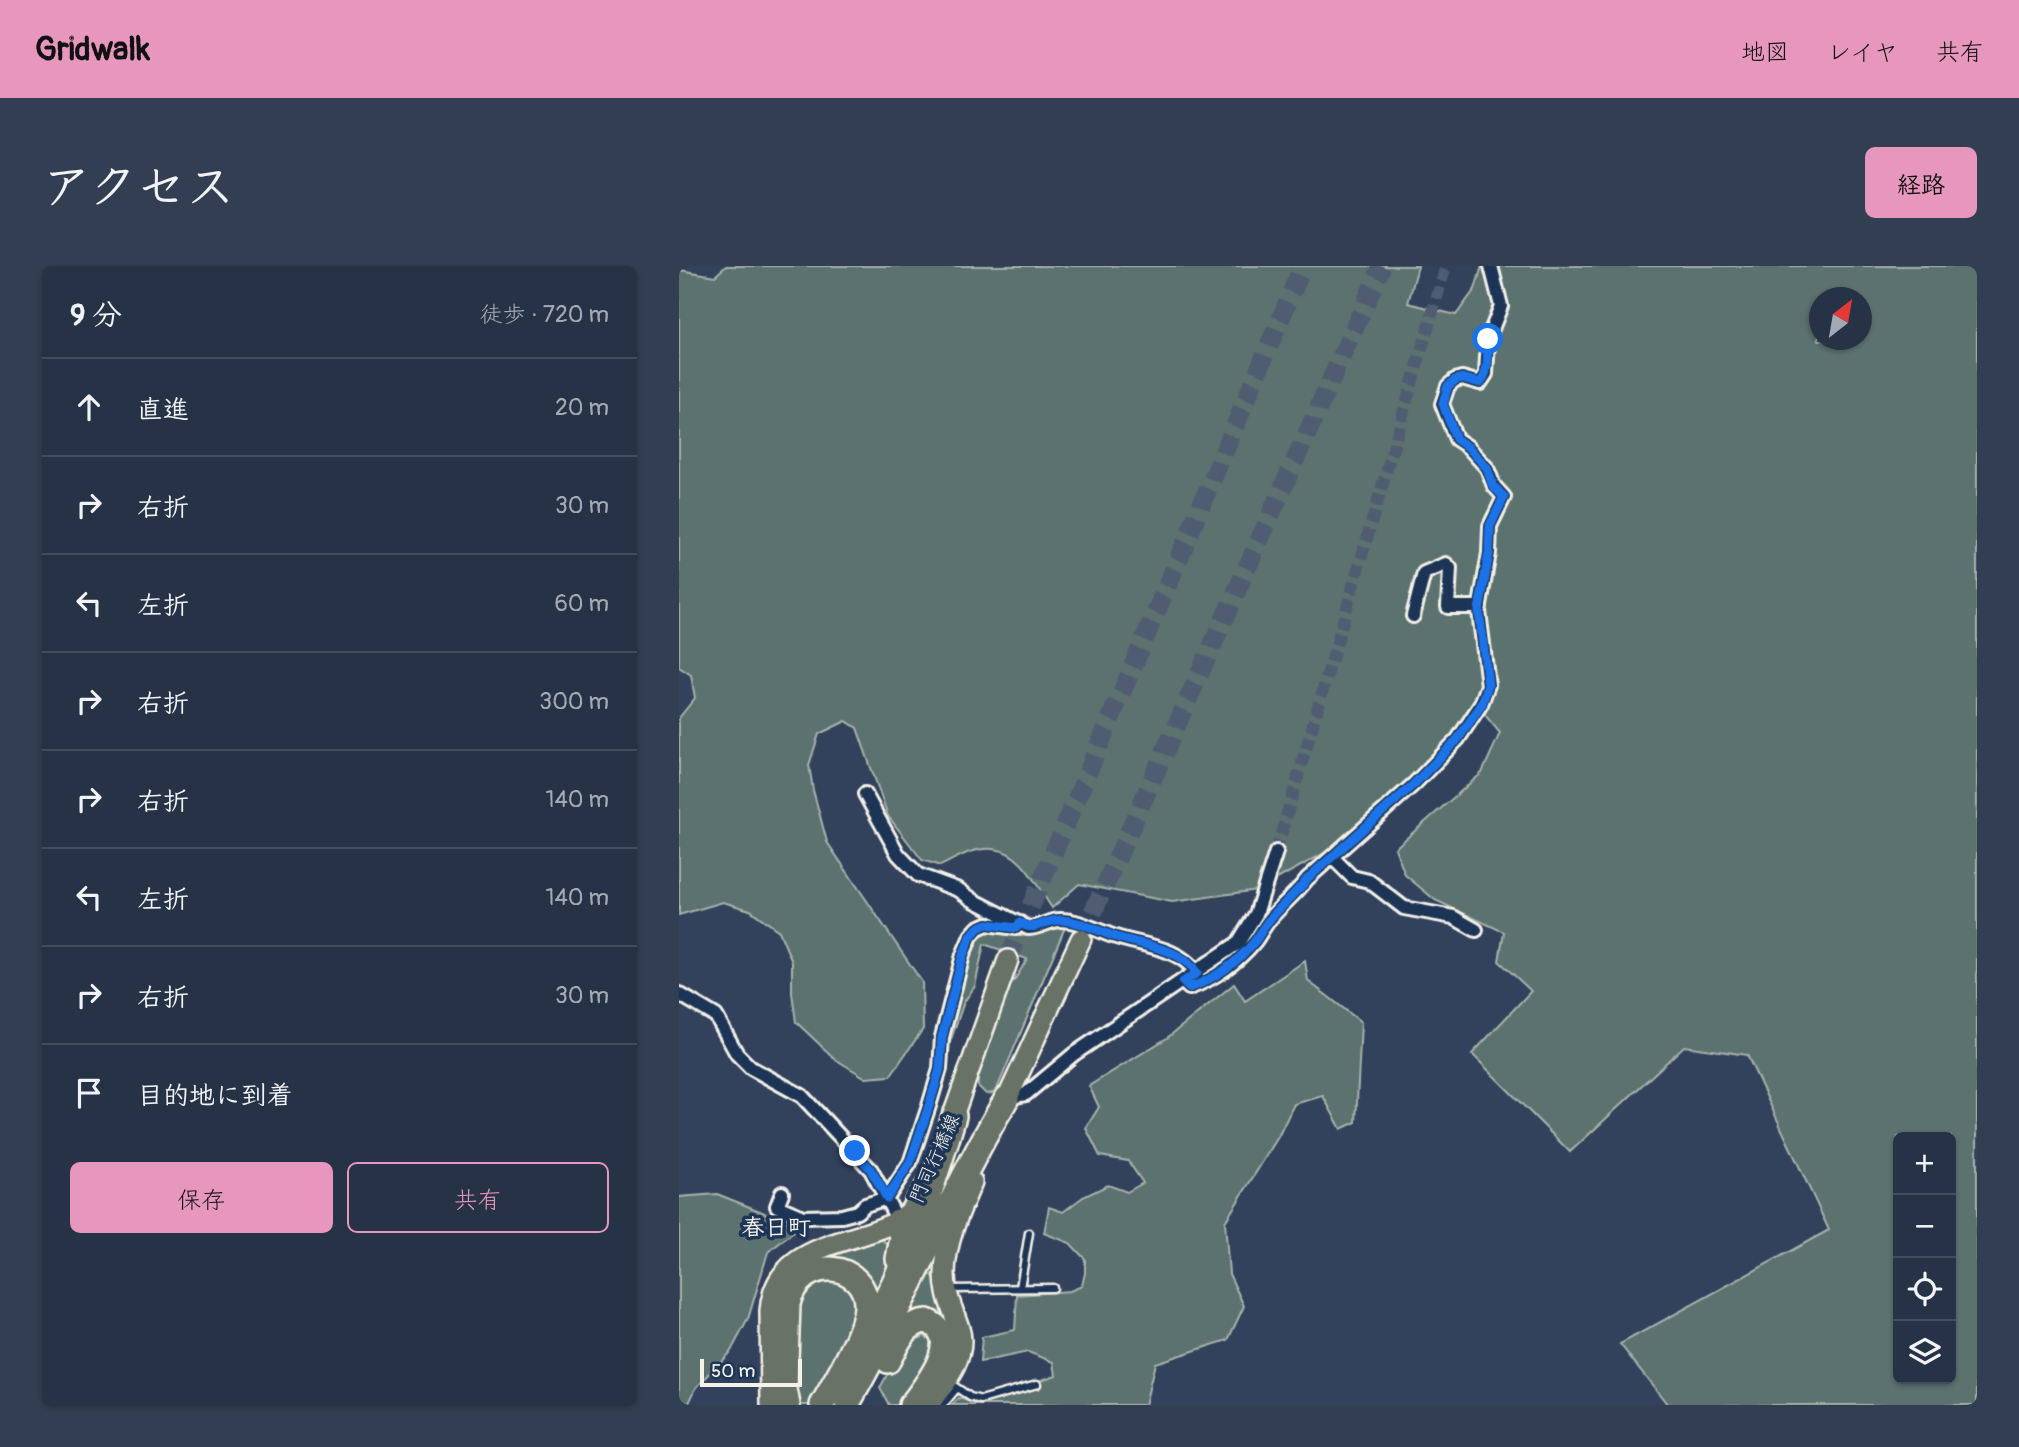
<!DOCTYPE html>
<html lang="ja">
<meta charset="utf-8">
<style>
body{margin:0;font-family:Pangolin,"Klee One",sans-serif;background:#323e51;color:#f1f3f6}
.controls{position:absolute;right:21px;bottom:21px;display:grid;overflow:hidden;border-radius:10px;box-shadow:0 2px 5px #0004}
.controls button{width:63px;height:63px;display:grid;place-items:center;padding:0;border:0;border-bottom:2px solid #424d5f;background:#263246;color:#f1f3f6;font:35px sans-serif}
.compass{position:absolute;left:1130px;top:21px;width:63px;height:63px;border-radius:50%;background:#263246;box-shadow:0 2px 5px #0004;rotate:31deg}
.scale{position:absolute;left:21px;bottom:18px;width:102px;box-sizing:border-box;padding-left:7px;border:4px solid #f4f1e8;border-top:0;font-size:19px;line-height:24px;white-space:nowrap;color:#f4f1e8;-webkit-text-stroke:5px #1d3557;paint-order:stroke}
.stop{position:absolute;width:21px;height:21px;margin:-16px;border:5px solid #1a73e8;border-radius:50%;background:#fff}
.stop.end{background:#1a73e8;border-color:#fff;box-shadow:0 2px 7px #0008}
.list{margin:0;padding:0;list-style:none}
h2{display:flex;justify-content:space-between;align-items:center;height:91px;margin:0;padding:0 28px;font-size:30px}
h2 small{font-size:23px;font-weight:400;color:#a4aab3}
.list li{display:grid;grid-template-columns:46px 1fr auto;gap:21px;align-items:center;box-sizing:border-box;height:98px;padding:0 28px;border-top:2px solid #424d5f}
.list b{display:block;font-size:26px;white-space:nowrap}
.list em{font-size:23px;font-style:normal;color:#a4aab3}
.actions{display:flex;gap:14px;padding:21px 28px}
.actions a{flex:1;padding:16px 0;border:2px solid #e797bd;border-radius:10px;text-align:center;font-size:24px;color:#e797bd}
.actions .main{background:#e797bd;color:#111}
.icon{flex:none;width:38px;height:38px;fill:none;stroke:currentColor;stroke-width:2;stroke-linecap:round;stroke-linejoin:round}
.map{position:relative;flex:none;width:1298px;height:1139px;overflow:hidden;border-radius:10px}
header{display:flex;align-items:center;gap:42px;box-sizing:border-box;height:98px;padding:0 35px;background:#e797bd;color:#111}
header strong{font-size:33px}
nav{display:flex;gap:38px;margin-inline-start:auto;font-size:24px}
.intro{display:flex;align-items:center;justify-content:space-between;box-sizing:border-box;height:168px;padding:0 42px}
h1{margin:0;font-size:49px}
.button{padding:18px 32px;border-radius:10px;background:#e797bd;color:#111;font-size:24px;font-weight:700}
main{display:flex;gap:42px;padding:0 42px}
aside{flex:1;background:#263246;border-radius:10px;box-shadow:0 2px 5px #0004}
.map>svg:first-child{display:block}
.green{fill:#5c726e;stroke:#a8b2ab;stroke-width:2;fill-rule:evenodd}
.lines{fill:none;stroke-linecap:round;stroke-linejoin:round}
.street-tunnel{stroke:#4f5c72;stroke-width:12;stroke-dasharray:12 6;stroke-linecap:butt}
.primary-tunnel{stroke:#4f5c72;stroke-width:19;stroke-dasharray:19 10;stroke-linecap:butt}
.lane-casing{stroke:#f4f1e8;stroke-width:11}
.street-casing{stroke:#f4f1e8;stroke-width:18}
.primary-casing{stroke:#f4f1e8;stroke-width:24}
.highway-casing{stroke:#f4f1e8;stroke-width:28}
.lane{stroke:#1d3557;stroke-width:6}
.street{stroke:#1d3557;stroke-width:12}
.primary{stroke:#697266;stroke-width:19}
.highway{stroke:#697266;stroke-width:23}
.route{stroke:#1a73e8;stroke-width:9}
.labels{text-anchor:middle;stroke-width:7;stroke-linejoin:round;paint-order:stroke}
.street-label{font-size:19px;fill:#f4f1e8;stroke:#1d3557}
.quarter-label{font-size:23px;font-weight:bold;fill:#f4f1e8;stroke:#1d3557}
</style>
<header>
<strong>Gridwalk</strong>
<nav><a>地図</a><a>レイヤ</a><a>共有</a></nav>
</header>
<div class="intro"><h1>アクセス</h1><a class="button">経路</a></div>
<main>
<aside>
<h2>9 分<small>徒歩 · 720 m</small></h2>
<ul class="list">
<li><svg class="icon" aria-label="ahead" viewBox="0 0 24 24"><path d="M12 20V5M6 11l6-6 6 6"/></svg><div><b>直進</b></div><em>20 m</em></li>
<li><svg class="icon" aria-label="right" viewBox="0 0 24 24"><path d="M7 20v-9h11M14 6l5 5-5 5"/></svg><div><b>右折</b></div><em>30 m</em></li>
<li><svg class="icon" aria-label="left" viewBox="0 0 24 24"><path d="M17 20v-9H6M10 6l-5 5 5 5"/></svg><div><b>左折</b></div><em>60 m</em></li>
<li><svg class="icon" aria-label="right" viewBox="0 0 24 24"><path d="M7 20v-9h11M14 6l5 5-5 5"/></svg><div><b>右折</b></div><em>300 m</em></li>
<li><svg class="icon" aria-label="right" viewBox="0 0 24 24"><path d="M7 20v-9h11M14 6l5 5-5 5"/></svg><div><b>右折</b></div><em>140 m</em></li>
<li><svg class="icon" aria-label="left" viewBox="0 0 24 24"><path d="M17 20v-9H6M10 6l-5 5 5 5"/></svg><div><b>左折</b></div><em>140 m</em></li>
<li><svg class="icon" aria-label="right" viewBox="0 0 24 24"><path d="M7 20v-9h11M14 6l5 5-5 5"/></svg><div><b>右折</b></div><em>30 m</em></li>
<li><svg class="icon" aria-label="arrive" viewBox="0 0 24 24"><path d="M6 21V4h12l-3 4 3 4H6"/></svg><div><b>目的地に到着</b></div></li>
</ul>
<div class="actions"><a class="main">保存</a><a>共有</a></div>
</aside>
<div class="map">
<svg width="1298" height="1139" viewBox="0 0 1298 1139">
<rect width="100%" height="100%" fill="#32425d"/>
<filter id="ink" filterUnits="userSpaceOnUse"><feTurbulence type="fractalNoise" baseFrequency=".0143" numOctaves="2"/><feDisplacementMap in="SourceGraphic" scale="14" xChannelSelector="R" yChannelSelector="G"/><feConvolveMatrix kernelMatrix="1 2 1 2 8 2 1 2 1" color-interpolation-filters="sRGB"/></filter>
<g filter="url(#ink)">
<!-- green -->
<path class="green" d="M47,0H739L729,37L777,49L796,23L803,0H1298V1139H989L941,1078L1150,964L1068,789L1005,780L891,886L793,788L852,725L820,695L825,666L756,634L726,609L716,582L803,507L821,467L806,449L807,434L774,485L682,567L578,624L493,636L400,618L373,642C351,610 337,571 291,586C281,589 270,596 261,600L243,594L209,550L178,462L167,455L140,468L130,499L134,524L148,576L243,716L244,763L211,810L187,812L156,793L117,756L113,727V696L100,665L71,644L44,636L0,649V452L16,432L12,409L0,401V4L36,10ZM1140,32H1182V74H1140ZM1219,871H1272V1113H1219Z
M387,659L318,823L314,827L307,828L299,820V807L332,714L335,715L348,693L305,678L296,720L285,736L270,779L267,778V770L290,690L298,669C317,661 324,670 342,670C358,669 372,665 387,659Z
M626,695L629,715L682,756L677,856L662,863L644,830L615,838L599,871L546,956L550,1008L565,1040L549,1074L476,1097L466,1139H273L280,1132L294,1137L377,1109L375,1096L349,1086L301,1096L303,1071L336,1064L338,1029L391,1025L403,1020L406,1007V993L391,977L365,967L370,941L384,946L404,931L429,919L448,926L464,917L449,895L421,890L407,862L420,841L410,820L488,772L555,718L566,735Z
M38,928L121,961L89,986L69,1053L52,1085L17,1122L9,1139H0V931Z
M200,970L217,987L199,1028L138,994Z
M247,1008L253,1009L256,1013L260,1039L269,1058L230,1051L228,1045Z
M154,1010L177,1027L178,1049L134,1139H119L117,1041L126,1019Z
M245,1070L250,1073L256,1083L225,1139H210L201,1122C212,1101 222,1080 245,1070Z"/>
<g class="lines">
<!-- street-tunnel -->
<path class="street-tunnel" d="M597,586L767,0"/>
<!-- primary-tunnel -->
<path class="primary-tunnel" d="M402,673L703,0
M329,694L624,0"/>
<!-- lane casing -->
<g class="lane-casing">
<path id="lane" d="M341,1022L350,967
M269,1023L374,1022
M278,1122L291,1131L302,1134L358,1118
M264,1139L278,1122L275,1120"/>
</g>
<!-- street casing -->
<g class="street-casing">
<path id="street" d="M734,350L745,307L767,298L771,302L769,341H801
M186,528L219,588L239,609L280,624L294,634L349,662C361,662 370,654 381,654C400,654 416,664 434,670C463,680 499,680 518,707
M653,591L673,611L690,615L725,642L774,651L797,664
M504,716L510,722C535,713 559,696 576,675C581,668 585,660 591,653C602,639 617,628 628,613L735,518L779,473L802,438L809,419L800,345L810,287L811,260L825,231L815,220L808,202L789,181L777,173L763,138L769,120L776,114L783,112L801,117L807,108L809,73L822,40L812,0
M0,728L37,750L58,788L72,802L123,830L192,904L219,955
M328,832L347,828L395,788L559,677L577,648L597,586
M103,927L98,940L124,951L163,950L178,946L186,939L208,932L231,897L250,840L261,803L263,771L284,689L292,670L299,662L308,658L337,662L341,657"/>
</g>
<!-- primary casing -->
<g class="primary-casing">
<path id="primary" d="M322,846L402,673
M269,864L329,694
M92,1139L91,1045C96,977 170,980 219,955L230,946L246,921
M249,1139C266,1117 289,1091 280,1062C274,1043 266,1029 266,1009C266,977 280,946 293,916"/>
</g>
<!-- highway casing -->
<g class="highway-casing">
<path id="highway" d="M219,955L223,972L219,993
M188,1068C228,998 253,926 275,850
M209,1095C218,1079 226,1056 248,1055C286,1071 248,1118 232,1139
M109,1139L106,1123L109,1038C121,986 189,996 187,1041C186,1067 156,1115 143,1139
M168,1139C226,1039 269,931 328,832"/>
</g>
<!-- lane -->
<use href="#lane" class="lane"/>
<!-- street -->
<use href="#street" class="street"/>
<!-- primary -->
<use href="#primary" class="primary"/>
<!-- highway -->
<use href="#highway" class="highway"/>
</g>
</g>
<g class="lines" filter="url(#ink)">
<!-- route -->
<path class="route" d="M176,885L192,904L208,932L231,897L250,840L261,803L263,771L284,689L292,670L299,662L308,658L337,662L341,657C359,667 365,653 382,654C401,655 417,664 434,670C463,680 499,680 518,707L504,716L510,722C535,713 559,696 576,675C581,668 585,660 591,653C603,639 617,628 628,613L735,518L779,473L803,438L809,419L800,345L810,287L811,260L825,231L814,220L808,202L789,181L777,173L764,138L769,120L776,114L783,112L801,117C811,105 808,88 809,73"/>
</g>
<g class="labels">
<!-- street labels -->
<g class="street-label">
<text transform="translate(255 892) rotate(-66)" y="7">門司行橋線</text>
</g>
<!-- quarter labels -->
<g class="quarter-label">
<text x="97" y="969">春日町</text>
</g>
</g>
</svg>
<div class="controls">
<button>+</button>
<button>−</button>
<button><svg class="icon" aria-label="locate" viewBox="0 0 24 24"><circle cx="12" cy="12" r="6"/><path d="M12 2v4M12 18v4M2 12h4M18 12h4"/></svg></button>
<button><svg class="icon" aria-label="layers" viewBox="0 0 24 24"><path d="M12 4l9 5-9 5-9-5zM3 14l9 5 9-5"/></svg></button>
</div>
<svg class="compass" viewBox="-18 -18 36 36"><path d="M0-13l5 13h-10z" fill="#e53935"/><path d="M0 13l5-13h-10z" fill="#a4aab3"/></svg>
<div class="scale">50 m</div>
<div class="stop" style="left:809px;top:73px"></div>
<div class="stop end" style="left:176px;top:885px"></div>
</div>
</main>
